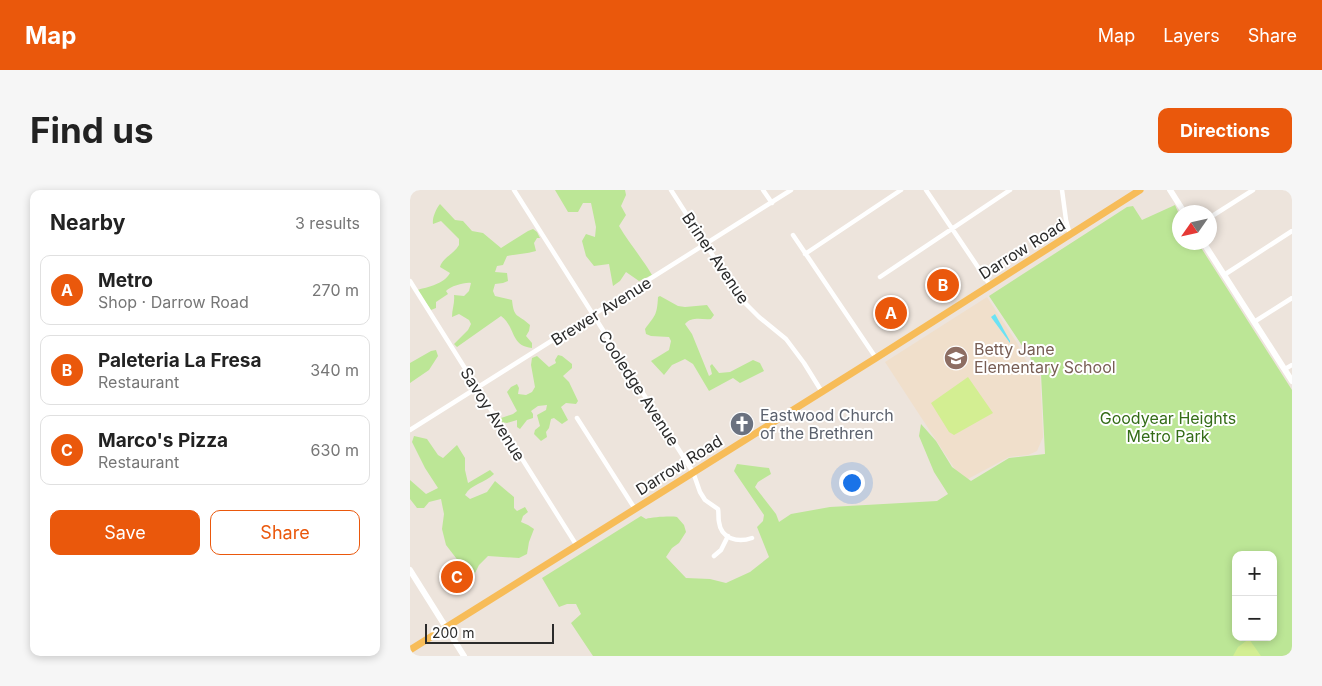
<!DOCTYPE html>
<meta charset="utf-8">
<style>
body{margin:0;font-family:Inter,sans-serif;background:#f6f6f6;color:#222}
.controls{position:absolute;right:15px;bottom:15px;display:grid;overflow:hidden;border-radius:10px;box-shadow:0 2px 8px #0003}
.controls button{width:45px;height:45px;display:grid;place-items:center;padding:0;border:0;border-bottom:1px solid #e0e0e0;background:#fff;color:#222;font:25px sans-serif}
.compass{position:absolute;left:762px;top:15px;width:45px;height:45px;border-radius:50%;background:#fff;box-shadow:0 2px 8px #0003;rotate:236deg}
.scale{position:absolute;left:15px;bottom:12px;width:129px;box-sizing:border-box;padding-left:5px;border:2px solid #2b2b2b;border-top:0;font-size:14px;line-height:18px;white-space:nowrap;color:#2b2b2b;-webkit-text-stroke:4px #fff;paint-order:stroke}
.you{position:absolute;left:441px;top:292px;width:18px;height:18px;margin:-12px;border:4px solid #fff;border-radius:50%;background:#1a73e8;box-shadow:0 0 0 8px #1a73e833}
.badge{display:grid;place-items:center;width:32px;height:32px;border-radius:50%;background:#ea580c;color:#fff;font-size:16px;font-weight:700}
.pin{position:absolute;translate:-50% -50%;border:2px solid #fff;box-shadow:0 1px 5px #0006}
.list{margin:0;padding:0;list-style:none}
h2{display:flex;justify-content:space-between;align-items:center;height:65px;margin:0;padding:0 20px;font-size:21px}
h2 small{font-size:16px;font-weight:400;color:#767676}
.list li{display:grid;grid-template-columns:32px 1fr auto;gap:15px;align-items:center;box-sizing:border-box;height:70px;margin:0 10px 10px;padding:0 10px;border:1px solid #e0e0e0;border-radius:10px}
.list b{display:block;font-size:19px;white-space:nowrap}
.list p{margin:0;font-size:16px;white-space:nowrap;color:#767676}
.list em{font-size:16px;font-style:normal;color:#767676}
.actions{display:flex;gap:10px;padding:15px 20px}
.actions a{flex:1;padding:11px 0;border:1px solid #ea580c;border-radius:10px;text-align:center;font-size:18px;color:#ea580c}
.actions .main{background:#ea580c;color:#fff}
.map{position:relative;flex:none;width:882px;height:466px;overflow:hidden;border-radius:10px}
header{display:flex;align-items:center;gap:30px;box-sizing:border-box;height:70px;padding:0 25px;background:#ea580c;color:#fff}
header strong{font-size:24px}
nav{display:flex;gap:28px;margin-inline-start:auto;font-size:18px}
.intro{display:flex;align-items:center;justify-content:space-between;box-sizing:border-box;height:120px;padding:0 30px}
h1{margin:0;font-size:35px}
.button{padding:12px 22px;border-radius:10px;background:#ea580c;color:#fff;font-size:18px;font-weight:700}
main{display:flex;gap:30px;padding:0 30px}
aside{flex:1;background:#fff;border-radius:10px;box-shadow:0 2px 8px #0003}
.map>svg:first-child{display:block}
.education{fill:#f0dfcb}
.green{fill:#bce696;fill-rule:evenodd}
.pitch{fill:#d3ee92}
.water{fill:#6be2f4}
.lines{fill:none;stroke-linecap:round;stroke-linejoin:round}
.street{stroke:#fff;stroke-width:4.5}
.secondary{stroke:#fff;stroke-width:6}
.primary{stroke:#f7bc58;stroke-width:7}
.labels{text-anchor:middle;stroke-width:4;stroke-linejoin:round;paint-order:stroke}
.street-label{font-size:16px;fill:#2b2b2b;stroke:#fff}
.education-label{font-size:16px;fill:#785e54;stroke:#fff;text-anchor:start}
.worship-label{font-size:16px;fill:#5b616d;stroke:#fff;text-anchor:start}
.park-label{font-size:16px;fill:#346c17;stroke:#fff}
</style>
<header>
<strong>Map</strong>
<nav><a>Map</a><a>Layers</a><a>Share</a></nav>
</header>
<div class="intro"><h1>Find us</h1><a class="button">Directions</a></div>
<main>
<aside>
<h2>Nearby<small>3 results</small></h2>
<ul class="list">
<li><span class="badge">A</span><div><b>Metro</b><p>Shop · Darrow Road</p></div><em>270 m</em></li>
<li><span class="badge">B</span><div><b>Paleteria La Fresa</b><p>Restaurant</p></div><em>340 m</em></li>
<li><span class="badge">C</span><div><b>Marco's Pizza</b><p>Restaurant</p></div><em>630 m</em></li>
</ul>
<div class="actions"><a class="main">Save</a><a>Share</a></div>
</aside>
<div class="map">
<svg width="882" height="466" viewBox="0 0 882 466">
<rect width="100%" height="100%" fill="#ede4dc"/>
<!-- education -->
<path class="education" d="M577,107L607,153L617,172L630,184L633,247L627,261L618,265L599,267L556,290L550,287L475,172Z"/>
<!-- green -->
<path class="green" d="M145,0H215L216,5L211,16L216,25L209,36C219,53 232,68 242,85L229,91L216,82L210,91L203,96L199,74L184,76L176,66L172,51L176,44L185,47L186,37L181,13H173L168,22H158Z
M30,14L45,30L53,31L62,41L73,43L91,58L118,41L123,39L127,42L130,48H127L124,53L126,61C116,64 107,64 97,66L93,75L87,76L85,82L97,83L98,91L93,93L85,94L83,101L85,106L102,110C104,129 107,123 120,135L119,141L116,146L122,153V158C100,156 106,137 91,126L47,157L44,154L58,140L61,134L59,130L49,124L42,127C42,119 45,113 44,105L54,106L59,101L61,93C55,92 41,96 36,101L38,104L26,112V118L21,120L7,100C18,97 34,94 40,83L30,77C33,67 43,65 49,55V49L31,31L23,34C22,28 26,19 30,14Z
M765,15L769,24V52L788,53L882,200V466H183L161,433L171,424L166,414H157L149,417L132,388L231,326L236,329C242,327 261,326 267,327L274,335L276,342L269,353L262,358L256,367L276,388L300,389L316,393L340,382L359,367L347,337L353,331L354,325L324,281L327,274L359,278L361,284L348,292L345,297L366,324L369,332L381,324L420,317L527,311L538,304L524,282L509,246L511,234L526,251L542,277L561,291L599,268L635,264L631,184L579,106L717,17L723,16L732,30ZM826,365H863V447H826Z
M250,106L268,116L275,117L297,115L304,125L301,129C292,130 282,126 275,134L282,144L299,186L302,184L300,176L302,174L309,183L320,182L343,170L350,173L354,181L330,193L323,188L299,201L283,174L275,169L262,175L254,185L241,171L259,160L261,151L259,147L241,146L236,144L235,139C245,125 247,126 248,107Z
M26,160L28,166L19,180L0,193V173L21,161Z
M148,165L152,166L162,174V178L153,186L159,192L168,211L166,214L156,213L151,217L158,230L152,234L144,228L141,229L139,238L136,242L137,247L131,251L124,244L125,240L130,236L127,225L136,220L137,215L128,216L121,221L123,224V228L117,230L110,239L107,237V230L97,233L91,232V228L103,224L107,221L97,202L101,197L107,194L109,198L108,204L116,205L122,202L125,197L121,175L122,168L127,166L139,177L146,173L145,170Z
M4,246L17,249L28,265L33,268L47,255L55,268V280L58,293L80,280L84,284C75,293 61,294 55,305L60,309L77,302L85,291L104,307V318L107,321L115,317L118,322L113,326L111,332L118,335L124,339L119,352L117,364L109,368L78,366L69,375L64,385L56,381L36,355L32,339L34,324L31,309L19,312L14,318H7L0,309V290L16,304L28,298L15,278L2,252Z"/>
<!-- pitch -->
<path class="pitch" d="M558,187L583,223L544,245L539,242L521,213Z
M839,449L851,466H823L828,457Z"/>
<!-- water -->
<path class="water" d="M585,124L600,151V153L581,127Z"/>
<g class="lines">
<!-- street -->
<path class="street" d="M104,0L283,282L290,302L295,310L308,319C309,323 308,328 309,332C311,349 328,353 342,348
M261,0L330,108L349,127L376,149L394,173L412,202
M353,0L362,13
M516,0L580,95
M652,0L656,30L660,45
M799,28L843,0
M383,45L466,168
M395,64L491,0
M814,85L882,41
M470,87L600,0
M0,91L167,356
M844,132L882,108
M875,179L882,175
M167,228L225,319
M0,240L381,0
M304,366L311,360L318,346"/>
<!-- secondary -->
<path class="secondary" d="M760,0L774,22
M793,52L882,191
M0,380L54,466"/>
<!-- primary -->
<path class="primary" d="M0,460L466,168L730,0"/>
</g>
<!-- icons -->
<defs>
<g id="school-disc" transform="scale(1.25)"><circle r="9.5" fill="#8d6e63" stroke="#fff"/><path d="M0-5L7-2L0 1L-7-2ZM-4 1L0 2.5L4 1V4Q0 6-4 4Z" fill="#fff"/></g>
<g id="church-disc" transform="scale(1.25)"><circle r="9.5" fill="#6b7280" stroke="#fff"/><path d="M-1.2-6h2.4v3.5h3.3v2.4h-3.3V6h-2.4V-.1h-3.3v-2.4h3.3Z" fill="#fff"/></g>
</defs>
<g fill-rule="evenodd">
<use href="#school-disc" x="546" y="168"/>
<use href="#church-disc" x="332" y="234"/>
</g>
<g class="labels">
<!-- street labels -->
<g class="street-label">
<text transform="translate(612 59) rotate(-32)" y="6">Darrow Road</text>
<text transform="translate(306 68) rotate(56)" y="6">Briner Avenue</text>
<text transform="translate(191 121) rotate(-32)" y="6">Brewer Avenue</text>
<text transform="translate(229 198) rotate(57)" y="6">Cooledge Avenue</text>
<text transform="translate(83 224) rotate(58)" y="6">Savoy Avenue</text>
<text transform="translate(269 275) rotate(-32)" y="6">Darrow Road</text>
</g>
<!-- education labels -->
<g class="education-label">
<text x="564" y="165">Betty Jane<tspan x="564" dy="18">Elementary School</tspan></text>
</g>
<!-- worship labels -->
<g class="worship-label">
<text x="350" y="231">Eastwood Church<tspan x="350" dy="18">of the Brethren</tspan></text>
</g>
<!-- park labels -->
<g class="park-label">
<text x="758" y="234">Goodyear Heights<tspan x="758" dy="18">Metro Park</tspan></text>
</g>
</g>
</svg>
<div class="controls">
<button>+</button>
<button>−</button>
</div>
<svg class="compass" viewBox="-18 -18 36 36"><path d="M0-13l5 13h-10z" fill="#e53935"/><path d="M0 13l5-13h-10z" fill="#767676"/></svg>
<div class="scale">200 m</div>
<div class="you"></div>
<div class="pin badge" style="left:481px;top:123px">A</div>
<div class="pin badge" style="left:533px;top:95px">B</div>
<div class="pin badge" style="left:47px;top:387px">C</div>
</div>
</main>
